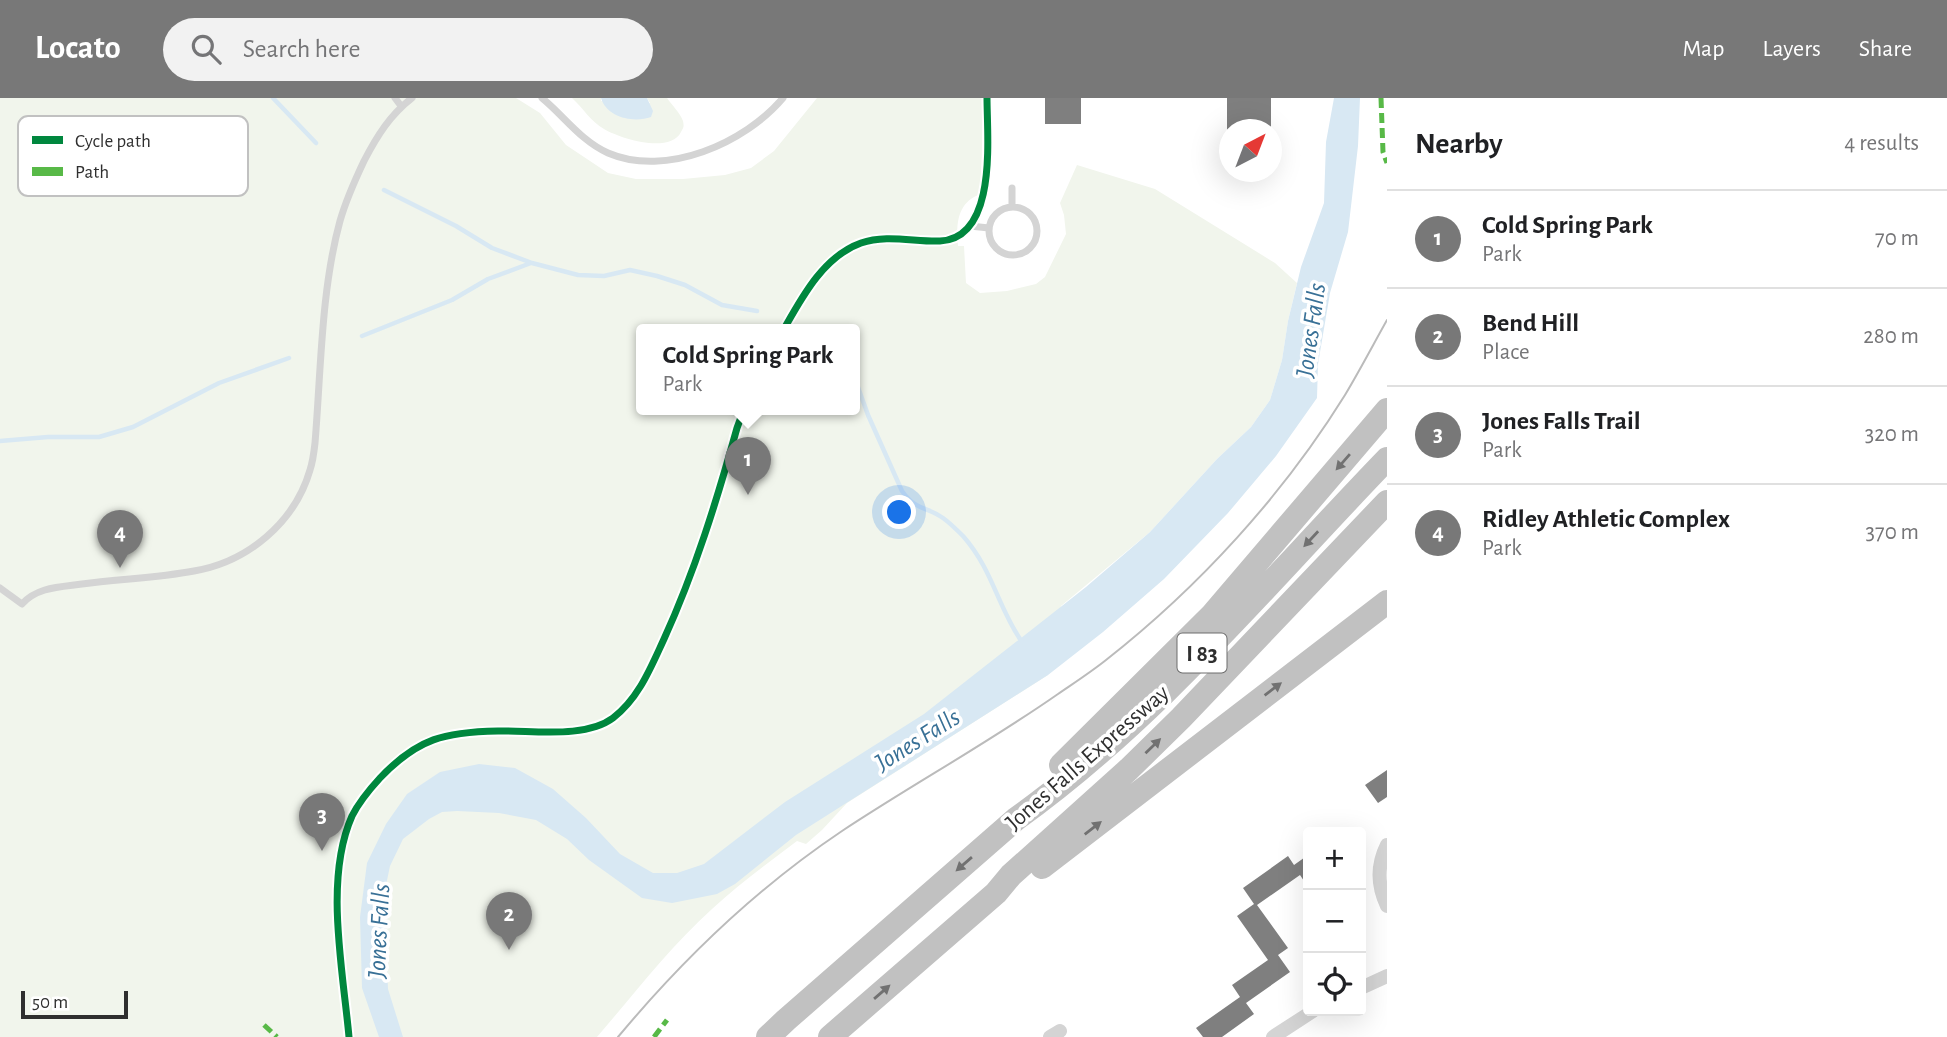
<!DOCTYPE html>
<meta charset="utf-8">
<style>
body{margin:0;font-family:"Alegreya Sans",sans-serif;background:#f2f2f2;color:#202124}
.controls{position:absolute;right:21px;bottom:21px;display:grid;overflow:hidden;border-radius:7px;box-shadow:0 7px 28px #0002}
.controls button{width:63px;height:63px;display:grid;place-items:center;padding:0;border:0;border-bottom:2px solid #e0e0e0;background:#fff;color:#202124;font:35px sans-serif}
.compass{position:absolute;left:1219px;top:21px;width:63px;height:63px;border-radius:50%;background:#fff;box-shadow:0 7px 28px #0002;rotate:42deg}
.scale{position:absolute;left:21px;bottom:18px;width:107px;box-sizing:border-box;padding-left:7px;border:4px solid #2f2f2f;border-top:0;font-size:19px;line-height:24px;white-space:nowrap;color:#2f2f2f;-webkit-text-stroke:5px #fff;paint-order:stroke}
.you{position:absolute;left:900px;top:415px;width:24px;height:24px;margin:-18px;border:5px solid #fff;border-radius:50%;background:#1a73e8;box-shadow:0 0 0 10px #1a73e833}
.badge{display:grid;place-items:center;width:46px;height:46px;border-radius:50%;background:#787878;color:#fff;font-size:23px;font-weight:700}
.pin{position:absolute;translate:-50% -58px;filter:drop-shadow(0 2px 4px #0008)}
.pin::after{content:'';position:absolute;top:37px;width:24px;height:21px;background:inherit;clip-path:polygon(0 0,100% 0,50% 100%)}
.popup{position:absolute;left:636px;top:226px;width:224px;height:91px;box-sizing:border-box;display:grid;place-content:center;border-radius:7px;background:#fff;filter:drop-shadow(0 2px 5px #0005);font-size:23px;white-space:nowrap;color:#757577}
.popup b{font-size:26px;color:#202124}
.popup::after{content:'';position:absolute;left:50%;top:100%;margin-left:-14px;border:14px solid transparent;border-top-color:#fff}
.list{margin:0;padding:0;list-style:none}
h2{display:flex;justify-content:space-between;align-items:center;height:91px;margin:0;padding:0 28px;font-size:30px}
h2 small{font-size:23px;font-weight:400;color:#757577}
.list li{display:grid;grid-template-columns:46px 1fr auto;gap:21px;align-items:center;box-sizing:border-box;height:98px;padding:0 28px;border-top:2px solid #e0e0e0}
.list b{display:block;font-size:26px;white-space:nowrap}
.list p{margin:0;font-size:23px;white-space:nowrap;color:#757577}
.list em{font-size:23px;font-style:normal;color:#757577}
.icon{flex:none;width:38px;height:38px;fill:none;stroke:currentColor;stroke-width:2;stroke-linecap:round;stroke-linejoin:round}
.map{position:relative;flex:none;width:1387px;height:939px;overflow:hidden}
header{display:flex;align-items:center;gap:42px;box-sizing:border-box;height:98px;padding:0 35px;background:#787878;color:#fff}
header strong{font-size:33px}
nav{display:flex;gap:38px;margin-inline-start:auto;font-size:24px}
.search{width:490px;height:63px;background:#f2f2f2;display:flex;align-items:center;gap:18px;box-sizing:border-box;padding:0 24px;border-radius:38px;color:#757577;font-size:26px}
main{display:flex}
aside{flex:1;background:#fff}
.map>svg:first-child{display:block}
.green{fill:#f1f5ec;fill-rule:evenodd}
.water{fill:#d8e8f3}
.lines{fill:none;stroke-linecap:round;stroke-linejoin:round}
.stream{stroke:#d8e8f3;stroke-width:4.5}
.building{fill:#7f7f7f}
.lane{stroke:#d4d4d4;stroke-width:7}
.street{stroke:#d4d4d4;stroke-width:14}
.highway{stroke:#c1c1c1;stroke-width:24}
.tram{stroke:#bbb;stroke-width:2}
.quiet{stroke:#58b947;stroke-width:5;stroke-dasharray:10 5;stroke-linecap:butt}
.cycleway-casing{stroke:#fff;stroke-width:11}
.cycleway{stroke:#00873e;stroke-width:7}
.oneway{fill:#717171}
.labels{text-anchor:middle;stroke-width:7;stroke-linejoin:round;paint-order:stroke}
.shield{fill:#fff;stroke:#6d6d6d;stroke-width:2}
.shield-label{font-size:23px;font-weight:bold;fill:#2f2f2f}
.street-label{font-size:24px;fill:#2f2f2f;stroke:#fff}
.water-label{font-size:26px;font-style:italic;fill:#387096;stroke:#fff}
.key{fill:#fff;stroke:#c1c1c1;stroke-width:2}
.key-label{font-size:19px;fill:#2f2f2f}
</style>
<header>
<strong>Locato</strong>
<div class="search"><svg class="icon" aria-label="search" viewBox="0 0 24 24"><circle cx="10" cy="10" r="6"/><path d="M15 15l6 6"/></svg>Search here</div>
<nav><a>Map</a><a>Layers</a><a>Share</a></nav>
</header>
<main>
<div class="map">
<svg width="1387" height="939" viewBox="0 0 1387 939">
<rect width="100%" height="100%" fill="#fff"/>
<!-- green -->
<path class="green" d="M0,0H516L540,15L566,47L608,75L636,81H683L725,77L751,70L774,53L817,0H983L981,96C957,104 956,126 958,148H964L966,185L980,195L1007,193L1036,186L1045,179L1066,136L1064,117L1060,105L1077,67L1155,91L1275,165L1297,185L1288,223L1282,262L1270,302L1251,329L1217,361L1150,434L1061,508L1048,577L847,705L822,732L806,746L797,743C768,765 739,786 712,811C670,849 634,896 597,939H0ZM641,231H855V311H641Z
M572,0H601V3L650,5L647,0H667C672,7 680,15 683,23C684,28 684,29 681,34C670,56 621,41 604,31C591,24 583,10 572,0Z"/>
<!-- water -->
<path class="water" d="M601,0H647L653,13L651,19C634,25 607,20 601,0Z
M1334,0H1360L1358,48L1348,134L1330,195L1318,266L1317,300L1276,358L1228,415L1164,481L1103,534L1048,577L796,737L735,786L717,796L672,805L642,800L589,762L567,741L536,722L499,715L457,713L442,714L429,721L403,741L390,768L384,797L388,891L403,939H379L362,890L360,819L367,765L386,726L407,696L440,674L479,666L515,670L553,691L586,720L620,756L653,775H677L704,766L785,704L924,616L1086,489L1150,434L1217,361L1251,329L1270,302L1282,262L1288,223L1301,169L1324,105L1326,44Z"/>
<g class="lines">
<!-- stream -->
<path class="stream" d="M273,0L316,45
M384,92L456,128L492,150L532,165L578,177L604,178L630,172L657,178L685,187L722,207L757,213
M814,230L815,231
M362,238L452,202L488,181L531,165
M855,281L868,317L902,393C916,413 926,408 943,420C950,425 957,432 963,438C993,472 998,510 1022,544
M0,343L48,339H99L133,329L219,285L289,260"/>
</g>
<!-- building -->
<path class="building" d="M1045,0H1081V26H1045Z
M1227,0H1271V32H1227Z
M1387,672V699L1378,705L1365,687Z
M1308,757V789L1300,777L1257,807L1288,850L1278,857L1290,874L1246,905L1254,916L1222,939H1203L1196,930L1240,899L1232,887L1268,862L1237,818L1254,806L1243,790L1288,758L1294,767Z"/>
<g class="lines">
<!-- lane -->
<path class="lane" d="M395,0L401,8
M542,0C564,18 581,43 608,55C666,80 745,45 783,0
M1012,109V90
M989 133a24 24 0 1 1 48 0a24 24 0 1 1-48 0Z
M970,128L989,130
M0,490L22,506C37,489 60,489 82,486C119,481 157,480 194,473C248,464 295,424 310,372C313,363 314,354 315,345C321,273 321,192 340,123C346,102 355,82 364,63C377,38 390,17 412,0"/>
<!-- street -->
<path class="street" d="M1387,747C1377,767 1377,787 1387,808
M1361,890L1387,878
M1050,939L1060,933
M1273,939L1313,913"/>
<!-- highway -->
<path class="highway" d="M1061,667L1212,517L1387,312
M1042,769L1387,504
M768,939L786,922L1016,721C1156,621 1268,484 1387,361
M830,939L996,795L1011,777L1129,671L1181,620L1387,404"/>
<!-- tram -->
<path class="tram" d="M618,939C683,861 757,790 842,733C913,686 988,645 1058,596C1074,585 1091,574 1106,562C1199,489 1283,397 1345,297C1360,272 1373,247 1387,222"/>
<!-- quiet -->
<path class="quiet" d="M1381,0L1383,54L1387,65
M264,927L277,939
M654,939L667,922"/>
<!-- cycleway casing -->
<g class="cycleway-casing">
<path id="cycleway" d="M784,231C802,199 824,158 861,145C886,136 915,144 940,143C998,140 987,39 987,0
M349,939C343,872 324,781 352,718C359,704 369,692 380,680C418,640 445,634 498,633C532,632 585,641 613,620C639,600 651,569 664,541C695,473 717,402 737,330L744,311"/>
</g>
<!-- cycleway -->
<use href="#cycleway" class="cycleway"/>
</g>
<!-- one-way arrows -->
<defs><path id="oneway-solid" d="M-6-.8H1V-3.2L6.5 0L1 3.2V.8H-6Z" transform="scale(1.75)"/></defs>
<g class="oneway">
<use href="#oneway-solid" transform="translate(1343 364) rotate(131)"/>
<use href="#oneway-solid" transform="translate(1311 441) rotate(133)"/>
<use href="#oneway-solid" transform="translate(1273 591) rotate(-37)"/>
<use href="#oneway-solid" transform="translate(1153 648) rotate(-44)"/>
<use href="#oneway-solid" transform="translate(1093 730) rotate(-38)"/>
<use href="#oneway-solid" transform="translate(964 766) rotate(139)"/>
<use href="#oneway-solid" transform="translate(882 894) rotate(-41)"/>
</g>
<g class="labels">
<!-- shield labels -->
<rect class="shield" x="1177.5" y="535.5" width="49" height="39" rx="5"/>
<g class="shield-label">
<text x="1202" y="563">I 83</text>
</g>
<!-- street labels -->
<g class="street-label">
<text transform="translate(1087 659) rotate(-41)" y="8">Jones Falls Expressway</text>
</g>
<!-- water labels -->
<g class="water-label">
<text transform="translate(1310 232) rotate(-82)" y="9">Jones Falls</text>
<text transform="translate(917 641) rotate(-32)" y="9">Jones Falls</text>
<text transform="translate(378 833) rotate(-87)" y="9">Jones Falls</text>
</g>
</g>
<!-- legend -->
<rect x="18" y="18" width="230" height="80" rx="10" class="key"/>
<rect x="32" y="38" width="31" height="8" fill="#00873e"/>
<rect x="32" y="69" width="31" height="9" fill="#58b947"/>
<g class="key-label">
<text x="75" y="49">Cycle path</text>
<text x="75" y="80">Path</text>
</g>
</svg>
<div class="controls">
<button>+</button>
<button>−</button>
<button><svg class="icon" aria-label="locate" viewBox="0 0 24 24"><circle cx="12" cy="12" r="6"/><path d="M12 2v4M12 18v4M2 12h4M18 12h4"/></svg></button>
</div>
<svg class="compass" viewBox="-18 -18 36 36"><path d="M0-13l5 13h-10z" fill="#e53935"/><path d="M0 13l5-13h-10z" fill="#757577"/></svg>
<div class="scale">50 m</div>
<div class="you"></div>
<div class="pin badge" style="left:748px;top:397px">1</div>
<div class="popup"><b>Cold Spring Park</b>Park</div>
<div class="pin badge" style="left:509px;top:852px">2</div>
<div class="pin badge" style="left:322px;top:753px">3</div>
<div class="pin badge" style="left:120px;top:470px">4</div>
</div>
<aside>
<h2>Nearby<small>4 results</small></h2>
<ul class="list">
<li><span class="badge">1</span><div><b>Cold Spring Park</b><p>Park</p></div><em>70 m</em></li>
<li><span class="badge">2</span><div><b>Bend Hill</b><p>Place</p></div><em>280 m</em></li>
<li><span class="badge">3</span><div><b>Jones Falls Trail</b><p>Park</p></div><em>320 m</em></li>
<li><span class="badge">4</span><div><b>Ridley Athletic Complex</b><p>Park</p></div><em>370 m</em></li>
</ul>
</aside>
</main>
